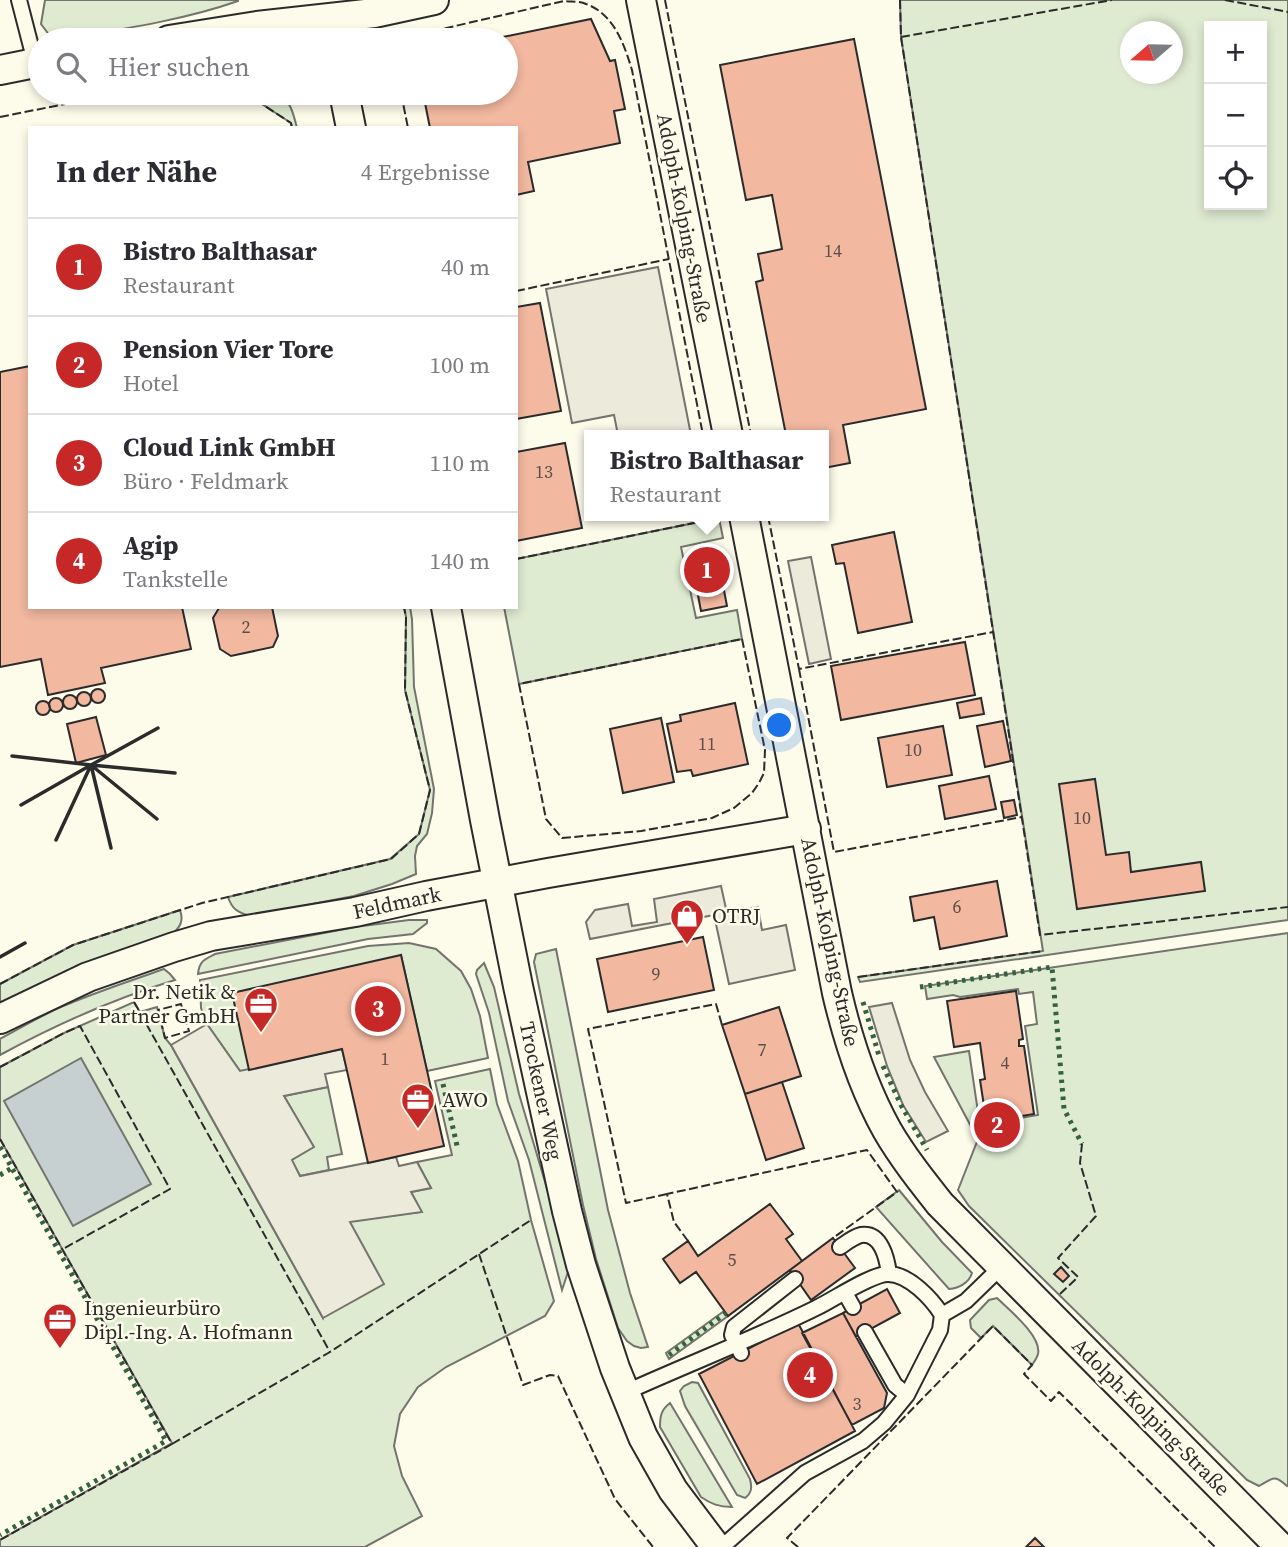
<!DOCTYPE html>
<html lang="de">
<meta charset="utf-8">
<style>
body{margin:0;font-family:"Source Serif 4",serif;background:#f2f2f3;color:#2b2b33}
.controls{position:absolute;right:21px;top:21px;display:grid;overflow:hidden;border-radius:0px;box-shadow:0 4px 10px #0003}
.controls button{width:63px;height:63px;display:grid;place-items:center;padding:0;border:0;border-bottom:2px solid #e1e1e2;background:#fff;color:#2b2b33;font:35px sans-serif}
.compass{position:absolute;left:1120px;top:21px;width:63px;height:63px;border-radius:50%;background:#fff;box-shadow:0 4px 10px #0003;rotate:250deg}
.you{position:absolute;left:780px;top:726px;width:24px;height:24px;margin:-18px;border:5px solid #fff;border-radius:50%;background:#1a73e8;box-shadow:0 0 0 10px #1a73e833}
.badge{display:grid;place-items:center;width:46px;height:46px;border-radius:50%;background:#c62828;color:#fff;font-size:23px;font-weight:700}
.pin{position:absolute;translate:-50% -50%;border:4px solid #fff;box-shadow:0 2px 7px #0006}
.popup{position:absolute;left:584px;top:430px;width:245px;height:91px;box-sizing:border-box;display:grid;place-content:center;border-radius:0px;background:#fff;filter:drop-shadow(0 2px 5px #0005);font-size:23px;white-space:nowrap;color:#7c7c81}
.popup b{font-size:26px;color:#2b2b33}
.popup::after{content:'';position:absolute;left:50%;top:100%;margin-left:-14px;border:14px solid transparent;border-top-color:#fff}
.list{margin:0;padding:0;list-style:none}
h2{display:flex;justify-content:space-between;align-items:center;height:91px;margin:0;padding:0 28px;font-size:30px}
h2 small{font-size:23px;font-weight:400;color:#7c7c81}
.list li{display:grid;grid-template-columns:46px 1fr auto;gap:21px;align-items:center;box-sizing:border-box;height:98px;padding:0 28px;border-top:2px solid #e1e1e2}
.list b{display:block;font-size:26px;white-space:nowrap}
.list p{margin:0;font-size:23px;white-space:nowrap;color:#7c7c81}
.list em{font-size:23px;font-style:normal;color:#7c7c81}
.icon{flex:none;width:38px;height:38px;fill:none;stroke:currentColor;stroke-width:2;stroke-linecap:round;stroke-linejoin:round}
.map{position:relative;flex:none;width:1288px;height:1547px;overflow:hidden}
.search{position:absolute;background:#fff;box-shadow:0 4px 10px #0003;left:28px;top:28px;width:490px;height:77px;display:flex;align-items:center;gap:18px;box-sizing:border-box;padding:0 24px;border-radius:38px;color:#7c7c81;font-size:26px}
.panel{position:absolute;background:#fff;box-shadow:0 4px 10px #0003;left:28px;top:126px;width:490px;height:483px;border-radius:0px}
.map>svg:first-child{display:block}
.green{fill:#deebd1;stroke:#74746e;stroke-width:2;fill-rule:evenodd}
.parking{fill:#eceadb;stroke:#74746e;stroke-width:2}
.water{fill:#c7d0d0;stroke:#74746e;stroke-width:2}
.building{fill:#f2b8a0;stroke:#2b2b2b;stroke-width:2}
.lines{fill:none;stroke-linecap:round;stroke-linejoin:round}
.lane-casing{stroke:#2b2b2b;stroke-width:18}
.street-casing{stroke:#2b2b2b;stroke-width:32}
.lane{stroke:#fdfbea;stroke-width:14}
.street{stroke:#fdfbea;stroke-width:28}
.hedge{stroke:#34623c;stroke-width:5;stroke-dasharray:3.5 5;stroke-linecap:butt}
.fence{stroke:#2b2b2b;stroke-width:2;stroke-dasharray:9 3.5;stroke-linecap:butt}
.wall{stroke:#2b2b2b;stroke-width:3.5}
.labels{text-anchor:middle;stroke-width:5;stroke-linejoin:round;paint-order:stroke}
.number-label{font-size:18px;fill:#5d4e48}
.street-label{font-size:21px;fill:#2b2b2b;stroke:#fdfbea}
.poi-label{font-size:21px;fill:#2b2b2b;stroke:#fdfbea;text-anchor:start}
</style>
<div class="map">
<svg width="1288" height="1547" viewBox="0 0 1288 1547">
<rect width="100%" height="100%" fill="#fdfbea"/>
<!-- green -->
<path class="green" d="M45,0H238V1C178,22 115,30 53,40L41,24Z
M900,0H1288V920L860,982L858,977L1043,951L901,37ZM1209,26H1262V205H1209ZM1130,32H1172V74H1130Z
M245,93C254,93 267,90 276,93C290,97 294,116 297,128H292L291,123Z
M719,518L723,538L681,547L696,618L737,610L742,639L519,684L504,607H516V559Z
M404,607H410L412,619L414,687L434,789L432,813L427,834L417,846L415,856L416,874L392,884L354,896L250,916C237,912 232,909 228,897L390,859L419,834L430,790L405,690L406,617Z
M180,910C184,921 180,928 171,935L0,1004V984L73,945Z
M409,920H427V923L413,934L368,939L198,974C199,961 205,959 215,954L355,927Z
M1288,933V1485L1287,1486C1274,1474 1273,1478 1259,1486L1247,1480L969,1206L958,1190L984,1124L1038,1115L1025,1026L1037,1024L1033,992L1019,994L1018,989L960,997L953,995L927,999L925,986Z
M409,943L436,949L461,971L471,989L480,1016L488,1058L427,1071L401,955L249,1070L240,1071L207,1024L201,1008L200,980L368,946Z
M556,949L608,1210L630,1293L648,1347L641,1348L634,1346L627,1341L618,1328L596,1259L583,1205L534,962L536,954Z
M484,963L494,987L519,1094L548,1192L568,1272L562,1290L529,1160L508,1101L489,1013L476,974L477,970Z
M164,969L170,974L175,980C113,999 57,1024 0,1055V1039C18,1029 36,1019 54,1010C90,994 127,982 164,969Z
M134,1002L140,1012L157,1007L165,1038L171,1045L323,1318L349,1221L421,1212L411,1192L431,1188L417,1162L452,1155L435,1081L490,1069L497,1104L518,1161L531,1220L554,1301L545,1316L446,1367L418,1387L400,1414L394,1446L402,1476L422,1516L365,1547H0V1540L172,1443L0,1139V1067L64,1033Z
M969,1051L979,1119L974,1132L934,1057Z
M328,1087L342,1154L327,1157L329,1170L300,1176L291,1160L313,1147L284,1096Z
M899,1190L942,1242L972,1273C969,1283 959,1288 949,1289L876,1207Z
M997,1298C1009,1310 1042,1336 1038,1354C1037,1358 1034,1362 1032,1365L993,1326L981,1338L971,1328L970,1320L989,1300Z
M724,1311L728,1316L669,1359L666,1353Z
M692,1382L698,1383L750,1479C752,1487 752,1493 745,1498L737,1495L685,1406L680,1391L684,1386Z
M670,1403L732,1507C719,1507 711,1504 701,1497L660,1427C660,1416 661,1410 670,1403Z"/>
<!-- parking -->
<path class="parking" d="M658,267L691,435H618L614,415L572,423L546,289Z
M811,557L831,659L809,664L788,561Z
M721,886L727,913L758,907L762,930L786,925L795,970L729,984L714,915L590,939L586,922L595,910L628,904L632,926L657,922L654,899Z
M892,1003L910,1060L925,1092L948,1131L926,1142L903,1105L887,1066L869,1007Z
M207,1024L240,1071L342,1049L347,1070L325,1074L328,1087L284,1096L314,1147L292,1160L300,1176L396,1157L399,1166L417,1162L431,1188L411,1192L422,1212L350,1222L384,1284L323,1318L171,1045Z"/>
<!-- water -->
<path class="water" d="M81,1058L151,1184L73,1226L4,1101Z"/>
<!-- building -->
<path class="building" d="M591,19L610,61L615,60L625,109L614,111L620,143L528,162L534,191L516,195V128H430L423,93H506V40H488Z
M854,39L926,409L843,425L850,463L824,468V435H786L756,282L763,280L758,254L782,249L772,195L746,200L720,65Z
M540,303L561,411L516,419V307Z
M30,366V607H182L191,649L101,668L105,683L48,695L41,659L0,667V372Z
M565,443L582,528L516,541V452Z
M894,532L912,622L858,633L844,563L836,564L832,545Z
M716,549L727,606L701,611L690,554Z
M223,607H272L278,636L273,647L231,656L220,649L213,618L219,608Z
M965,642L975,695L841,720L831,666Z
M91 696a7 7 0 1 1 14 0a7 7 0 1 1-14 0Z
M77 699a7 7 0 1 1 14 0a7 7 0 1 1-14 0Z
M63 702a7 7 0 1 1 14 0a7 7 0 1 1-14 0Z
M981,698L984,714L960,718L957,703Z
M49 705a7 7 0 1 1 14 0a7 7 0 1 1-14 0Z
M36 708a7 7 0 1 1 14 0a7 7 0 1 1-14 0Z
M735,703L748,764L693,776L691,770L677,772L667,724L681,721L680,715Z
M96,717L106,755L76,763L67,724Z
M661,718L674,782L623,793L610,729Z
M1003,721L1011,761L985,767L977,726Z
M943,726L952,775L887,787L878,738Z
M989,776L996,809L945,819L939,786Z
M1095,779L1106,855L1129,852L1131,872L1201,862L1205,891L1077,909L1059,784Z
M1014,800L1017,815L1004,818L1001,802Z
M997,881L1007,936L940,949L934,917L914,921L910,897Z
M703,937L714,990L608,1012L597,959Z
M401,955L444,1146L368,1163L342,1049L249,1070L232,993Z
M1016,991L1023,1039L1019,1040V1046H1024L1034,1114L991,1121L989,1105L984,1106L980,1080L985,1079L980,1043L954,1047L947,1001Z
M779,1007L801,1076L745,1094L722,1025Z
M782,1082L804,1148L766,1160L745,1094Z
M770,1204L793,1234L786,1239L802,1261L728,1316L696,1272L680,1283L663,1259L688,1241L698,1256Z
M833,1238L855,1268L811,1300L790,1270Z
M1061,1267L1069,1276L1063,1282L1054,1274Z
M887,1289L900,1313L856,1337L843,1313Z
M843,1313L887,1393L884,1408L852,1425L802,1333Z
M798,1323L855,1431L757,1484L699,1374Z
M1035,1538L1044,1547H1026Z"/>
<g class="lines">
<!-- lane casing -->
<g class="lane-casing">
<path id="lane" d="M19,0L35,62
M840,1247C846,1243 853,1237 861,1235C881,1232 887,1258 889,1274
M845,1293L853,1307
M865,1332L895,1385L907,1395
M741,1353L732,1335L734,1327L795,1279
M624,1393C688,1364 753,1339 816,1308C833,1300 871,1274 888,1274C909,1274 932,1299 942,1315
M722,1547L805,1473L863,1441L884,1423L907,1395L940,1330L942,1315L966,1301L1001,1267"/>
</g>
<!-- street casing -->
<g class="street-casing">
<path id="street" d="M641,0L728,435
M169,40L257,26L374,13L434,0
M0,70L40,62
M344,93L351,128
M744,516L837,993C848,1040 863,1087 887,1130C902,1156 921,1180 940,1204L1280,1547
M446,607L485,820L518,986L567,1211L581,1265L615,1368L643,1437L673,1490L716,1547
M0,1019L88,977L174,947L211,936L355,912L426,896L548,873L806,829"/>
</g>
<!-- lane -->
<use href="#lane" class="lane"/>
<!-- street -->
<use href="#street" class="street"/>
<!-- hedge -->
<path class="hedge" d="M920,987L1052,967L1064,1109L1082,1144
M863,1002L880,1059
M883,1066L901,1105L927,1150
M443,1084L458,1150
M0,1147L166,1441L0,1535
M0,1175L12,1168
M669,1355L726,1313"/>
<!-- fence -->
<path class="fence" d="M665,0L751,435
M900,0L901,37L1040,935L1288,907
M1225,0L1288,12
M901,37L1112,0
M409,40L429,32L564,1C571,2 580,1 586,4C614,14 624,44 632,70L703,435
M245,93L291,123L292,128
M401,93L408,128
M0,117L85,100L145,93
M516,291L669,259
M768,516L799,669L993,632
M516,559L719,518L718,516
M742,639L765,750L764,773L759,783L752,793L734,808L712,818L641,831L562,838L546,819L519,684Z
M799,669L834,852L1022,817
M858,977L1043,951
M0,984L73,945L202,903L391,859L419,834L430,790L405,690L406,617L404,607
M134,1002L330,1352
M181,1004L189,1031L165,1038L158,1010Z
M0,1067L64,1033L80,1026L170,1189L63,1249
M0,1139L172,1444L0,1540
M667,1194L626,1203L588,1029L716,1004L722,1025
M688,1241L674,1222L667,1194L867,1150L897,1192L833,1238
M479,1254L523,1385L550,1375L558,1376L615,1499L653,1547
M1060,1294L1078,1277L1058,1258L1096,1216L1080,1163L1082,1144
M172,1444L330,1352L531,1220
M798,1547L787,1538L993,1326L1032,1365L1024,1374L1051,1401L1059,1392L1215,1547"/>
<!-- wall -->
<path class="wall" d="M12,756L91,765L158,728
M91,765L157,819
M91,765L111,848
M21,805L91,765L175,773
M56,840L91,765
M0,957L25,943"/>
</g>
<!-- icons -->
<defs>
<g id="shop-pin" transform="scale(1.75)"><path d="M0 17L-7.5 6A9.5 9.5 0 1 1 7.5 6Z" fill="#c62828" stroke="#fdfbea"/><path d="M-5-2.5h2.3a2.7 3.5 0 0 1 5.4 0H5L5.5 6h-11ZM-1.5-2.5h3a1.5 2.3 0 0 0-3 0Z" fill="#fff"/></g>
<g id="office-pin" transform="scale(1.75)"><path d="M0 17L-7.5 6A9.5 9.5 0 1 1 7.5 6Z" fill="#c62828" stroke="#fdfbea"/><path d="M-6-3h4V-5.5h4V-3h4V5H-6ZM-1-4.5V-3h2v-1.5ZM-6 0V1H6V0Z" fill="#fff"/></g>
</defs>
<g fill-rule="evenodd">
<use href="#shop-pin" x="687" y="916"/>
<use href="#office-pin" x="261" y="1004"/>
<use href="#office-pin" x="418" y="1100"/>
<use href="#office-pin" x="60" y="1320"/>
</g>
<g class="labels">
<!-- number labels -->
<g class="number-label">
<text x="833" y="257">14</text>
<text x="544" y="478">13</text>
<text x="246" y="633">2</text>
<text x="707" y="750">11</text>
<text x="913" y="756">10</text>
<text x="1082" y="824">10</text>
<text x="957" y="913">6</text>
<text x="656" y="980">9</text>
<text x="762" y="1056">7</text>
<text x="385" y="1065">1</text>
<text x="1005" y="1069">4</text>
<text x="732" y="1266">5</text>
<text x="857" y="1410">3</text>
</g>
<!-- street labels -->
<g class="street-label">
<text transform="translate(684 218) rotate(79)" y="7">Adolph-Kolping-Straße</text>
<text transform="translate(397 903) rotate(-12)" y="7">Feldmark</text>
<text transform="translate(830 942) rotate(78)" y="7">Adolph-Kolping-Straße</text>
<text transform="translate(541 1091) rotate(78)" y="7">Trockener Weg</text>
<text transform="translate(1151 1417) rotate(45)" y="7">Adolph-Kolping-Straße</text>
</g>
<!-- poi labels -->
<g class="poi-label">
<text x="712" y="923">OTRJ</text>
<text x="236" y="999" text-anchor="end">Dr. Netik &amp;<tspan x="236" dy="24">Partner GmbH</tspan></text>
<text x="442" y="1107">AWO</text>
<text x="84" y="1315">Ingenieurbüro<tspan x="84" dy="24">Dipl.-Ing. A. Hofmann</tspan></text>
</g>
</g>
</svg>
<div class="controls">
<button>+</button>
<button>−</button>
<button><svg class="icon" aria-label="locate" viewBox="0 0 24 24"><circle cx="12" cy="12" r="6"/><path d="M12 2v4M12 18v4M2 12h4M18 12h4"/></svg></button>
</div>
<svg class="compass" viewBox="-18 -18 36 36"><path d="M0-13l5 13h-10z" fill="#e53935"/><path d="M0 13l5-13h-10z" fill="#7c7c81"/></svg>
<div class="you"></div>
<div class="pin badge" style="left:707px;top:570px">1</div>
<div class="popup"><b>Bistro Balthasar</b>Restaurant</div>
<div class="pin badge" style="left:997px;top:1125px">2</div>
<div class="pin badge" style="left:378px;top:1009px">3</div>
<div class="pin badge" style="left:810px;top:1375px">4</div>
<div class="search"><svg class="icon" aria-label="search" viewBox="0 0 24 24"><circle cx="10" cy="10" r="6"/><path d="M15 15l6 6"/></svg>Hier suchen</div>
<section class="panel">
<h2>In der Nähe<small>4 Ergebnisse</small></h2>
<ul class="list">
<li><span class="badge">1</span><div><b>Bistro Balthasar</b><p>Restaurant</p></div><em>40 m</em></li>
<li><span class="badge">2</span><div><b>Pension Vier Tore</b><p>Hotel</p></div><em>100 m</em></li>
<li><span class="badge">3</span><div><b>Cloud Link GmbH</b><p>Büro · Feldmark</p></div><em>110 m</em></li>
<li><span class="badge">4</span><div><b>Agip</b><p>Tankstelle</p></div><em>140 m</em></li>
</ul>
</section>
</div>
